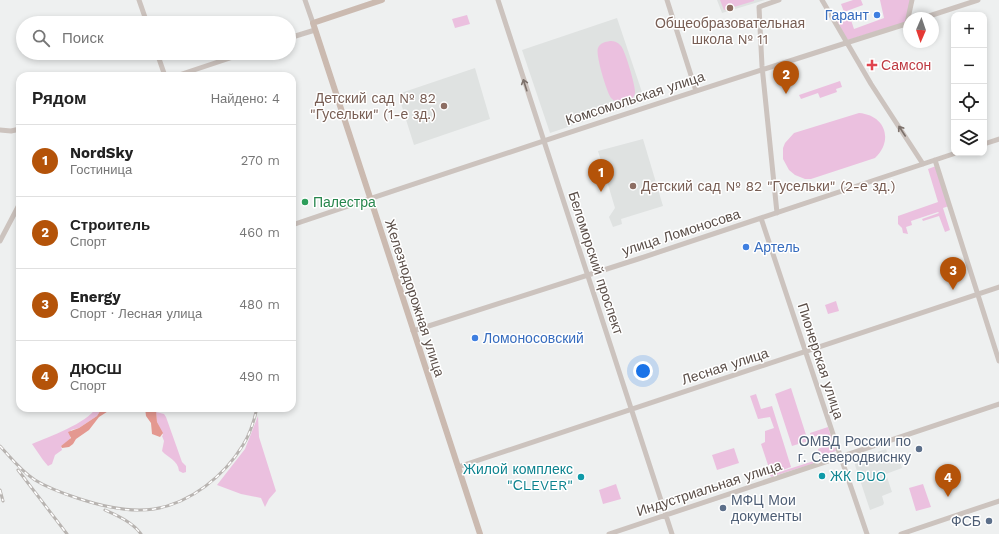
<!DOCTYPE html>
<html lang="ru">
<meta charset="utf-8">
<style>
body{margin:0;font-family:"Work Sans",sans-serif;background:#f6f6f6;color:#222}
.controls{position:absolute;right:12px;top:12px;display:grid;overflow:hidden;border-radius:8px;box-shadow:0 2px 6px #0003}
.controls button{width:36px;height:36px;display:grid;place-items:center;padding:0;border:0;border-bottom:1px solid #e0e0e0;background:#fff;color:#222;font:20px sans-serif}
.compass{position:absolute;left:903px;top:12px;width:36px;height:36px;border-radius:50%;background:#fff;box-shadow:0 2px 6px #0003;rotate:182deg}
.you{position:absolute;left:643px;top:371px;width:14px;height:14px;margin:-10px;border:3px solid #fff;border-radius:50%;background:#1a73e8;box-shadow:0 0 0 6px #1a73e833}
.badge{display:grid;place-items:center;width:26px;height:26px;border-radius:50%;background:#b45309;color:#fff;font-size:13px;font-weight:700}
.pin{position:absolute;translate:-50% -33px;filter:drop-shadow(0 1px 2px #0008)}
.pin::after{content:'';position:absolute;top:21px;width:14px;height:12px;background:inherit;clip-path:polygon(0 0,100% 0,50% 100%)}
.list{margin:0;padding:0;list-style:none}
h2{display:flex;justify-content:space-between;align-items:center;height:52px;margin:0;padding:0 16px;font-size:17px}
h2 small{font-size:13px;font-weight:400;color:#767676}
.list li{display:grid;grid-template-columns:26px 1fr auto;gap:12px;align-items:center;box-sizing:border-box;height:72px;padding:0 16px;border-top:1px solid #e0e0e0}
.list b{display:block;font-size:15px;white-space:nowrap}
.list p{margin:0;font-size:13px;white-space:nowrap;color:#767676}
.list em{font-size:13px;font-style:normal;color:#767676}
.icon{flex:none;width:22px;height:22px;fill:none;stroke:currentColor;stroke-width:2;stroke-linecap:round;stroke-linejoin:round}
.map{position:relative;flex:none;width:999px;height:534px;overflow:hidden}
.search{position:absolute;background:#fff;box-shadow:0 2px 6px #0003;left:16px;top:16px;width:280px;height:44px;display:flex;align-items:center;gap:10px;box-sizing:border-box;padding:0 14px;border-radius:22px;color:#767676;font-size:15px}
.panel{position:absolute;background:#fff;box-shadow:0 2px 6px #0003;left:16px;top:72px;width:280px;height:340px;border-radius:12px}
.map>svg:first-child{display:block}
.education{fill:#dfe2e1}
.green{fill:#ebc0df}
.water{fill:#e49890}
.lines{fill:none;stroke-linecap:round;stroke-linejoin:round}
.minor{stroke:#ccc3be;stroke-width:5}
.major{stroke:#cbbab0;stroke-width:6}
.rail-casing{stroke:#b8b4b1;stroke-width:3}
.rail{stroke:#fff;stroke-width:1.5;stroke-dasharray:4.5;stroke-linecap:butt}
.oneway{stroke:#7c716b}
.education-dot{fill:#8d6e63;stroke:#fff;stroke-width:1.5}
.shop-dot{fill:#3f7fe0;stroke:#fff;stroke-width:1.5}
.health-dot{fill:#e0444e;stroke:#fff;stroke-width:1.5}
.leisure-dot{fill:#2e9e5b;stroke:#fff;stroke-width:1.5}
.service-dot{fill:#5c6f8a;stroke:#fff;stroke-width:1.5}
.culture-dot{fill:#0f9aa8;stroke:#fff;stroke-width:1.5}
.labels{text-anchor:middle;stroke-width:3;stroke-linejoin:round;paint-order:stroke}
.shop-label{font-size:14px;fill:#366cbe;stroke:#fff;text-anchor:start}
.education-label{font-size:14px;fill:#785e54;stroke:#fff}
.health-label{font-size:14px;fill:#be3a42;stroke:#fff;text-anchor:start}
.street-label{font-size:14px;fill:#5a4e48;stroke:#fff}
.leisure-label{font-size:14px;fill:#27864d;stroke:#fff;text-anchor:start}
.service-label{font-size:14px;fill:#4e5e75;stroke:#fff;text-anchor:end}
.culture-label{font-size:14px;fill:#0d838f;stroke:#fff;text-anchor:end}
</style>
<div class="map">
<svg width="999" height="534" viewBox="0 0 999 534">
<rect width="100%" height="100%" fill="#eef0f0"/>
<!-- education -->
<path class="education" d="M717,0H765L722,13Z
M617,18L645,101L550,133L522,50Z
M475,68L490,119L414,145L398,94Z
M643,139L663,206L621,219L622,224L613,227L609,217L615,208L598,151Z
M886,449L889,458L898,456L902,468L886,474L892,492L882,496L884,503L883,505L870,510L855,465L856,459Z"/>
<!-- green -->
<path class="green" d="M720,0H754V1L724,10Z
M853,0H861L863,5L844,12L841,4Z
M880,0H911L906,22L848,40L836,22L850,17L854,29L884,18Z
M467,15L470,24L455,28L452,19Z
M610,41C614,41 618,42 621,46C625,50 636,87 635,93C632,104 619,107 611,98C607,93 595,54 598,48C600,43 605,42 610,41Z
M840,81L842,87L836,89L837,92L820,98L818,93L801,99L799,95Z
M859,113C885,115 894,140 875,158L811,179H805L795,175L789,170L783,159V148L785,143L794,133Z
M936,166L949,206L943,208L950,230L945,232L939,216L923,221L922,219L939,213L938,212L911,221L912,225L906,227L908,234L903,233L902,228L898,224V216L938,202L928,169Z
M836,301L839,311L828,314L825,305Z
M791,388L808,441L792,446L775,394Z
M756,394L761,409L772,406L791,467L780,471L768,465L761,444L765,442V431L774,428L770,417L758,419L750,396Z
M96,408H102L97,416L79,428L71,430L70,440L61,446L62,450L55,455L52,464L48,466L43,460L32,444C49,437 87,423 96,408Z
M156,412L164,414L166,417L182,462L186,466V472L183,473L179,471C178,460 168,458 162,451L164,441L162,436L163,435L157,422Z
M258,416L259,437L276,491L269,499L265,507L261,498L241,494L217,485L245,449Z
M828,427L836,451L830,453L831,458L771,477L770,475L820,459L818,449L825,446L822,434L811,438L810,433Z
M734,448L739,463L717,470L712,455Z
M616,484L621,499L603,504L599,490Z
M923,484L931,507L916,511L909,488Z"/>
<!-- water -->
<path class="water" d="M102,408H113L99,417L89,430L76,439L73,444L69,447L62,448L61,446L71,438L68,432L79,428L97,416Z
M145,408H153L156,410L157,422L163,433L160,437L152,434L151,423L146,416Z"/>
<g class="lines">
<!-- minor -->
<path class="minor" d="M139,0L147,23
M305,0L313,23
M498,0L672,534
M667,0L696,91
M822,0L871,84L923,164
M923,18L978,0
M907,23L912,0
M289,38L315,30
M157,53L165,76
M176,76L245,53
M0,130L11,131L20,129
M984,144L999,139
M935,160L999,361
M777,213L762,66L759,7L779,0
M761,218L839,452L867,534
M292,225C497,156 703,88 909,23
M0,241L20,203
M413,331L638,259L956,153
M458,467L999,287
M609,534L999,404
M901,534L999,501"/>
<!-- major -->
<path class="major" d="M382,0L313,23L480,534"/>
<!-- rail casing -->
<g class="rail-casing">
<path id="rail" d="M0,446C11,458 21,471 35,480C48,488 62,493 77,498C101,506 129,513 154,509C191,503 224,476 243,445C250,434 254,421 257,408
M18,470L67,534
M0,490L3,501
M105,510C118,516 132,522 141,534"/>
</g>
<!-- rail -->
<use href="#rail" class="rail"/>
</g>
<!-- one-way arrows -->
<defs><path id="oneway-shaft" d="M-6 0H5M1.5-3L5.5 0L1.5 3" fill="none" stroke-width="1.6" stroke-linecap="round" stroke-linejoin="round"/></defs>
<g class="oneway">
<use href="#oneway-shaft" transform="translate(525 85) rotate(-108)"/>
<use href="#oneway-shaft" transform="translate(902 131) rotate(-123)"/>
</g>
<!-- markers -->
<g class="education-dot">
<circle cx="730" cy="8" r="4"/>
<circle cx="444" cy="106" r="4"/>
<circle cx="633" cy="186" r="4"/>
</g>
<g class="shop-dot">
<circle cx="877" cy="15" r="4"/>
<circle cx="746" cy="247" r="4"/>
<circle cx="475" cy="338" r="4"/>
</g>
<path class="health-dot" d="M870 59h4v4h4v4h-4v4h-4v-4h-4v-4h4z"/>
<circle class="leisure-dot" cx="305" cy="202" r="4"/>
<g class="service-dot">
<circle cx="919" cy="449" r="4"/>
<circle cx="723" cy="508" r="4"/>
<circle cx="989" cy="521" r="4"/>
</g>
<g class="culture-dot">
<circle cx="822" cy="476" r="4"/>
<circle cx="581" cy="477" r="4"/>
</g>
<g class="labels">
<!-- shop labels -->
<g class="shop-label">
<text x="869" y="20" text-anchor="end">Гарант</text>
<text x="754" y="252">Артель</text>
<text x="483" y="343">Ломоносовский</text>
</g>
<!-- education labels -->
<g class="education-label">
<text x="730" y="28">Общеобразовательная<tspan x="730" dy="16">школа № 11</tspan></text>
<text x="436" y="103" text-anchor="end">Детский сад № 82<tspan x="436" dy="16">"Гусельки" (1-е зд.)</tspan></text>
<text x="641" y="191" text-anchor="start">Детский сад № 82 "Гусельки" (2-е зд.)</text>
</g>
<!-- health labels -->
<g class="health-label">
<text x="881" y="70">Самсон</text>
</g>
<!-- street labels -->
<g class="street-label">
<text transform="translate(635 98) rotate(-18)" y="5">Комсомольская улица</text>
<text transform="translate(681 232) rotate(-18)" y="5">улица Ломоносова</text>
<text transform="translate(596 263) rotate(72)" y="5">Беломорский проспект</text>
<text transform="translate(415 298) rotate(72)" y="5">Железнодорожная улица</text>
<text transform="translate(821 361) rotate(72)" y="5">Пионерская улица</text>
<text transform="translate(725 366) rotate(-18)" y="5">Лесная улица</text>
<text transform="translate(709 488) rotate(-18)" y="5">Индустриальная улица</text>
</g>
<!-- leisure labels -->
<g class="leisure-label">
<text x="313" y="207">Палестра</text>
</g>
<!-- service labels -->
<g class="service-label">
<text x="911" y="446">ОМВД России по<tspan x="911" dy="16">г. Северодвиснку</tspan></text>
<text x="731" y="505" text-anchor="start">МФЦ Мои<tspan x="731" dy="16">документы</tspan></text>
<text x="981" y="526">ФСБ</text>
</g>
<!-- culture labels -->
<g class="culture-label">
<text x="573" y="474">Жилой комплекс<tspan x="573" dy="16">"СLEVER"</tspan></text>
<text x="830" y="481" text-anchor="start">ЖК DUO</text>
</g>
</g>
</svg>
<div class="controls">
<button>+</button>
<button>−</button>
<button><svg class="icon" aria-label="locate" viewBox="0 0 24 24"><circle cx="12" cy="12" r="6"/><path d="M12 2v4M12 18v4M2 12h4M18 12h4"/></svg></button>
<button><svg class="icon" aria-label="layers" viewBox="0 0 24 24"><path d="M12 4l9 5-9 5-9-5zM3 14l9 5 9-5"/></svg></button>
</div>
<svg class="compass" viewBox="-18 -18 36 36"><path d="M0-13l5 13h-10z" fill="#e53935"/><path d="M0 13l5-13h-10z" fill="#767676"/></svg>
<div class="you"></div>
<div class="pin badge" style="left:601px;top:192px">1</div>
<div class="pin badge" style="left:786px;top:94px">2</div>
<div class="pin badge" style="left:953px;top:290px">3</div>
<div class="pin badge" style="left:948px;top:497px">4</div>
<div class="search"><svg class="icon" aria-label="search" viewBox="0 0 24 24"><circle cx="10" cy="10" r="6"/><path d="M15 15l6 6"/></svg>Поиск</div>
<section class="panel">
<h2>Рядом<small>Найдено: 4</small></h2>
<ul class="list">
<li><span class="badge">1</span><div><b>NordSky</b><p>Гостиница</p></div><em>270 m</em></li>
<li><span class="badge">2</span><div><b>Строитель</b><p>Спорт</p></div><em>460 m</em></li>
<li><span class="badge">3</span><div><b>Energy</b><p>Спорт · Лесная улица</p></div><em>480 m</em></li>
<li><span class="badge">4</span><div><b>ДЮСШ</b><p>Спорт</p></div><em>490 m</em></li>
</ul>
</section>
</div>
